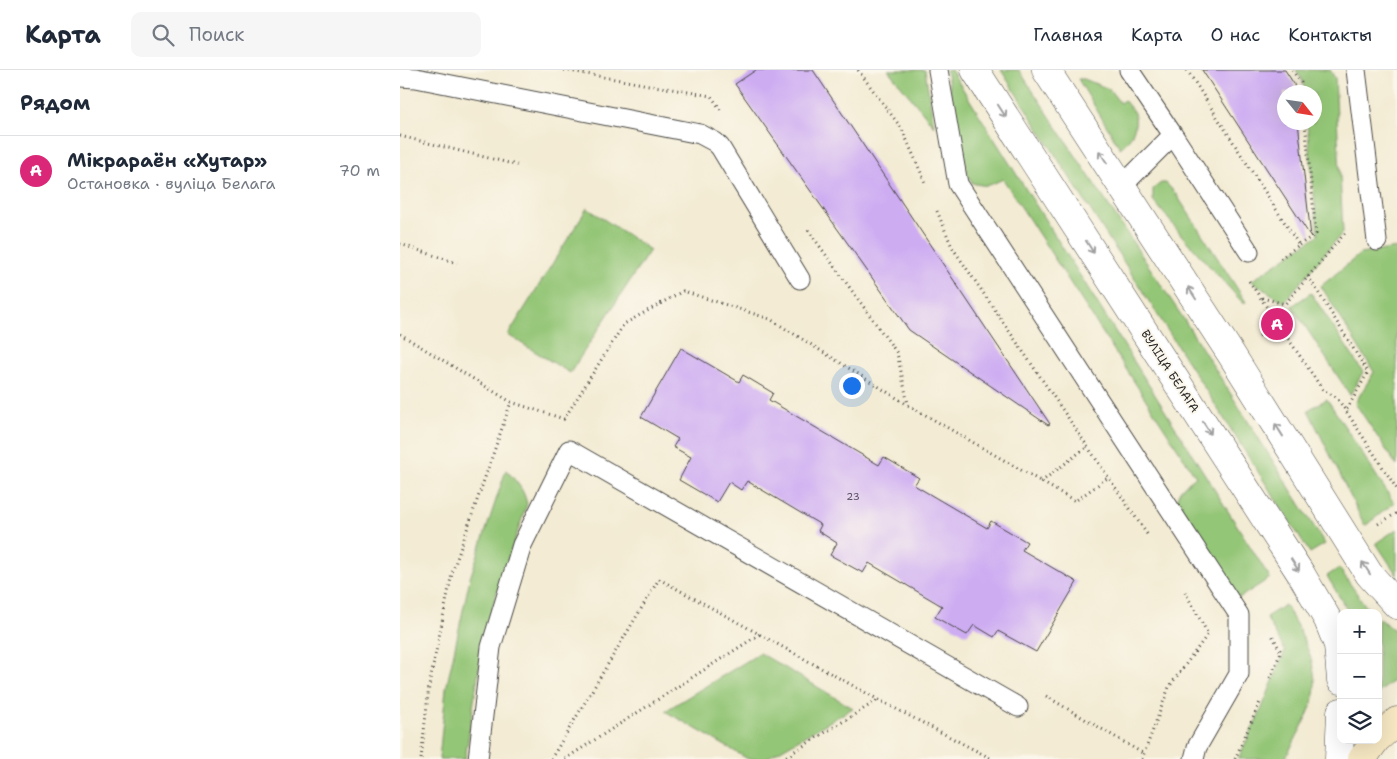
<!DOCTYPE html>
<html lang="ru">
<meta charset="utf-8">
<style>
body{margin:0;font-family:"Shantell Sans",sans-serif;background:#f6f6f7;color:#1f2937}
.controls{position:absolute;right:15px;bottom:15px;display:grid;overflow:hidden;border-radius:10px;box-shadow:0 5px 20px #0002}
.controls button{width:45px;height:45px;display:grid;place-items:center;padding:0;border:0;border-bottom:1px solid #e0e1e3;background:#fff;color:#1f2937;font:25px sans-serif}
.compass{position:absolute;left:877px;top:15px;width:45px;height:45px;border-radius:50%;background:#fff;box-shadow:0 5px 20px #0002;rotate:120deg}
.you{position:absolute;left:451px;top:315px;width:18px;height:18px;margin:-12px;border:4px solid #fff;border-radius:50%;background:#1a73e8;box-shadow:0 0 0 8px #1a73e833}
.badge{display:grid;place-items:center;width:32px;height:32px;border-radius:50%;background:#db2777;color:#fff;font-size:16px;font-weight:700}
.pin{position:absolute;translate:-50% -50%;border:2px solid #fff;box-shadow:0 1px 5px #0006}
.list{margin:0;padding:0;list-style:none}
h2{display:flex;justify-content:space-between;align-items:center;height:65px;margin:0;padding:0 20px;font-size:21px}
h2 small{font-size:16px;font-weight:400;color:#747a83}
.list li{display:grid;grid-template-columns:32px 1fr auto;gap:15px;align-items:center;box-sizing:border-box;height:70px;padding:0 20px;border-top:1px solid #e0e1e3}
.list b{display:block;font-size:19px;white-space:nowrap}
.list p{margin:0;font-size:16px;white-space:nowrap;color:#747a83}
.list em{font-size:16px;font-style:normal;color:#747a83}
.icon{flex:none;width:28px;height:28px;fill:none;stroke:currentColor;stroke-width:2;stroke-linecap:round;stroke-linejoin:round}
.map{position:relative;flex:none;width:997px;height:689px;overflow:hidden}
header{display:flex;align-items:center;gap:30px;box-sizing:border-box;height:70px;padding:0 25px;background:#fff;border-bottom:1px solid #e0e1e3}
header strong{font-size:24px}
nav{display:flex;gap:28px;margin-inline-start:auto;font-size:18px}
.search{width:350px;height:45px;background:#f6f6f7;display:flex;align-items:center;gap:12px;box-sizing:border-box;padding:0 18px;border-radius:10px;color:#747a83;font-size:19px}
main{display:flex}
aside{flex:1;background:#fff}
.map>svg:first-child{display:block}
.green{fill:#94c677;stroke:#607851}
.building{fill:#cdacf2}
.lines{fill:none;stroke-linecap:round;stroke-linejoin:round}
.service-casing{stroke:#494844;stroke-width:21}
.tertiary-casing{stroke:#494844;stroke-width:29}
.secondary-casing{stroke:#494844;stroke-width:29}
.path{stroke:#494844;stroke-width:3;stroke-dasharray:1 4;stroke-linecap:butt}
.service{stroke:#fff;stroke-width:19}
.tertiary{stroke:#fff;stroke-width:28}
.secondary{stroke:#f7e8c3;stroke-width:28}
.oneway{stroke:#a0a0a0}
.labels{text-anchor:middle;stroke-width:4;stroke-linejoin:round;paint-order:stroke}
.number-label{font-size:10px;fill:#544b5d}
.street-label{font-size:12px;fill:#2b2b2b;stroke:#fbf7ec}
</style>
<header>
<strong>Карта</strong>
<div class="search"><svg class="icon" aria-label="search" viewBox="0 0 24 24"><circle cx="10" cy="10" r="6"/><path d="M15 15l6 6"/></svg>Поиск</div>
<nav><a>Главная</a><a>Карта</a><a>О нас</a><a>Контакты</a></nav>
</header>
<main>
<aside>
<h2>Рядом<small></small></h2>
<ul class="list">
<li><span class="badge">A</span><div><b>Мікрараён «Хутар»</b><p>Остановка · вуліца Белага</p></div><em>70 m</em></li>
</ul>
</aside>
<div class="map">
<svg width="997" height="689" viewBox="0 0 997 689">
<rect width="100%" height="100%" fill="#fbf7ec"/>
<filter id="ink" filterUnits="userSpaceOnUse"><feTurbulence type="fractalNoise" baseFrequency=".02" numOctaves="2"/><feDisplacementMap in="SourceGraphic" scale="10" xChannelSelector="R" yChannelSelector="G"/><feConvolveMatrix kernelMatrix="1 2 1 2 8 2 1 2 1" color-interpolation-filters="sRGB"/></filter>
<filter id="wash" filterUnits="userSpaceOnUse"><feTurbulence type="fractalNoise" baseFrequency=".0096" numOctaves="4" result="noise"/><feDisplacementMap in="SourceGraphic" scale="20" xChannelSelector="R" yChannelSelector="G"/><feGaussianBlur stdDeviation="1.12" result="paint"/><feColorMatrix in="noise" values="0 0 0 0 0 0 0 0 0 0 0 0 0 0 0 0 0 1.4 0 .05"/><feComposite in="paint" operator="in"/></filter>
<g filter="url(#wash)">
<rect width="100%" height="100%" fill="#f3ebd3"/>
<!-- green -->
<path class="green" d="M488,0H525L534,56Z
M546,0H551L870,508L839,528L777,431C777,419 787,414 796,407L603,109C588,116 588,117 572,113L568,106Z
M601,0H619L783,248L925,474L910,483Z
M896,0H930L935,8L943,162L884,232L851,211L918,165L907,53L914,52V22H904L903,12Z
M678,9H684L709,19L720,33L724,30C727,34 732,39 734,43C739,56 730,71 720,78Z
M761,113H766L776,124L846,232L843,233L783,167L753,130V119Z
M187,138L250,180L170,303L108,265Z
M997,178V396L955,333L974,302L921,216L960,184Z
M911,223L963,302L950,325L892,236Z
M927,329L994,433L965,456L908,340Z
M106,400C116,411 124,419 127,434L94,531L79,599L65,689H39L46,619L70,508Z
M997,459V505L976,473Z
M939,498L967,538L972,543H949L927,506Z
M885,535C901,562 923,601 912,633C906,652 894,671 885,689H838L862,638L885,581L866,547Z
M978,548L997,562V608L978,623Z
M360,583L453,638L365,689H348L265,641Z"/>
<g id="blocks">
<!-- building -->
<path class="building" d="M356,0H413L650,354L648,355L509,260L335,14Z
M802,0H885L894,14L895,22H884V52H898L911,167Z
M281,278L339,312L343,305L373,323L369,330L479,395L484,387L519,408L514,415L587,458L591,451L627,472L622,480L677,512L636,582L598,561L594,567L574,555L567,565L535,547L542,536L469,493L463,503L430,485L437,473L418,461L421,455L347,411L341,420L329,412L317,432L279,410L291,387L273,377L278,369L241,347Z"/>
</g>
</g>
<g filter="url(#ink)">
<use href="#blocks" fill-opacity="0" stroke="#494844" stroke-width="1"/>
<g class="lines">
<!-- service casing -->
<g class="service-casing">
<path id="service" d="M538,0L558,114L839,545V604L797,677L794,689
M956,0L977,171
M0,7L16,8L300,64L315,72L320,77L400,209
M773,65L849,182
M722,116L773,65L729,0
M78,689L91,577L122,475L169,380L618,637"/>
</g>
<!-- tertiary casing -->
<g class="tertiary-casing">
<path id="tertiary" d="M575,0L901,504L928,550L938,575L941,610
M646,0L831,284L969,504L997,535
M939,689L941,642"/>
</g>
<!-- secondary casing -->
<g class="secondary-casing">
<path id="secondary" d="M978,668L997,651
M962,689L976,670"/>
</g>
<!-- path -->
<path class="path" d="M164,0L311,26L321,40
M458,0L502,59L525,112
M787,0L899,175L878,190
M892,0L901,13L902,22
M0,66L117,95
M537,141L552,177L749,467
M408,160L497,283L508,334
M0,174L57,193
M899,175L916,164L905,52
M908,206L968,302L946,341
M849,211L923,320L936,327L946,341L997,419
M862,228L885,234L945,163L944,161
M0,264L111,332L164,349L224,254L283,221L370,249L508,335L675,431L709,407
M859,266L877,254
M641,412L688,376
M978,454L997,443
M870,608L881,582L871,563
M646,626L744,684
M21,689L29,616L52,503L111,332
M151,689L259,509L479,630L592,689
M165,689L360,564
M382,689L478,630
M742,689L769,617L808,564L785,522
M835,689L860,632"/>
<!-- service -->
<use href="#service" class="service"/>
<!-- tertiary -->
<use href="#tertiary" class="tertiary"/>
<!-- secondary -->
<use href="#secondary" class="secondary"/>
</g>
<!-- one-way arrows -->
<defs><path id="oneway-shaft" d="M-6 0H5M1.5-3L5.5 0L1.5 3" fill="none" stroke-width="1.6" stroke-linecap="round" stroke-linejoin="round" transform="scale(1.25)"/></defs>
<g class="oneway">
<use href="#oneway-shaft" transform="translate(602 41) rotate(57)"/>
<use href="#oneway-shaft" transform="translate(703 87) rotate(-123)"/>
<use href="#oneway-shaft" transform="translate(690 177) rotate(57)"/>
<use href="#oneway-shaft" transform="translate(792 223) rotate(-123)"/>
<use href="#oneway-shaft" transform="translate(807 358) rotate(57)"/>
<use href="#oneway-shaft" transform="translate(879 360) rotate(-122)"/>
<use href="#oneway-shaft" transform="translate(895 495) rotate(57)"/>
<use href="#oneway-shaft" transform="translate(966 498) rotate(-123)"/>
</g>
</g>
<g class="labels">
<!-- number labels -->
<g class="number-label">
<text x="453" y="430">23</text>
</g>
<!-- street labels -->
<g class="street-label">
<text transform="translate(770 301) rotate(57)" y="4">ВУЛІЦА БЕЛАГА</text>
</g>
</g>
</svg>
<div class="controls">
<button>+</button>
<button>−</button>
<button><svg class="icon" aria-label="layers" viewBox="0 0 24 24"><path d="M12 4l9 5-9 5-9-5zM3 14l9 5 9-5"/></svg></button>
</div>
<svg class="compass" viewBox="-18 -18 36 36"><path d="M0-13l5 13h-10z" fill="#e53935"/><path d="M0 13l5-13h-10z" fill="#747a83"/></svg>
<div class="you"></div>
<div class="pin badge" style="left:877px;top:254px">A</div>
</div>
</main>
